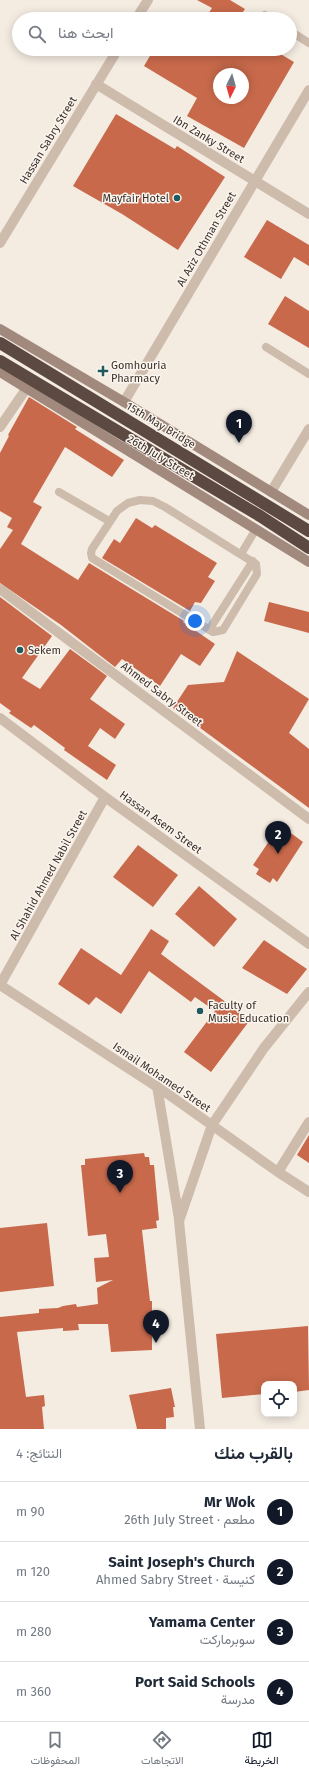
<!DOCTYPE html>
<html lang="ar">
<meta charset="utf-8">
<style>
body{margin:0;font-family:"Fira Sans",Vazirmatn,sans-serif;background:#f2f2f3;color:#1f2937;direction:rtl}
.controls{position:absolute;right:12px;bottom:12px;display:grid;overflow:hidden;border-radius:8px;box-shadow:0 2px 10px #0003}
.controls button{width:36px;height:36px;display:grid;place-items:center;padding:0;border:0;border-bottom:1px solid #e0e1e3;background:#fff;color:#1f2937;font:20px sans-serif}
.compass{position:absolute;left:213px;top:68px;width:36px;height:36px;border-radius:50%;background:#fff;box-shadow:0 2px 10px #0003;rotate:185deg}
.you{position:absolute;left:195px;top:621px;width:14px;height:14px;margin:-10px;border:3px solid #fff;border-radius:50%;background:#1a73e8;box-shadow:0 0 0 6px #1a73e833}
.badge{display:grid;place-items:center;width:26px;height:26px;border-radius:50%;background:#111827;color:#fff;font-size:13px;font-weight:700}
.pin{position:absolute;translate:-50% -33px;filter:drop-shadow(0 1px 2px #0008)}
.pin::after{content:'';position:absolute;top:21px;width:14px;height:12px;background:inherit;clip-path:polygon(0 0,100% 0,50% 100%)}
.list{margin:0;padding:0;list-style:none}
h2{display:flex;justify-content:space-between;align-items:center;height:52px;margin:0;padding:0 16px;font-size:17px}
h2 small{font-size:13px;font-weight:400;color:#747a83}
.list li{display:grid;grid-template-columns:26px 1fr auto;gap:12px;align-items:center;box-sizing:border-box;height:60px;padding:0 16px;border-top:1px solid #e0e1e3}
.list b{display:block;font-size:15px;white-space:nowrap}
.list p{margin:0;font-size:13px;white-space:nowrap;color:#747a83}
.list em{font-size:13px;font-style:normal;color:#747a83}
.icon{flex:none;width:22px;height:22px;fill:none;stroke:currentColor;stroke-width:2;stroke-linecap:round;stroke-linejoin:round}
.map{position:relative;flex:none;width:309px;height:1429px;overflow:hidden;direction:ltr}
.search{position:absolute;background:#fff;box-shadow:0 2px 10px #0003;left:12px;right:12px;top:12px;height:44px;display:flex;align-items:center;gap:10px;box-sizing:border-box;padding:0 14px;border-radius:22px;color:#747a83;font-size:15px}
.sheet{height:292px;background:#fff}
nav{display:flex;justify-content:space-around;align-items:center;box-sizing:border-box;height:56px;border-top:1px solid #e0e1e3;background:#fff;font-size:11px;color:#747a83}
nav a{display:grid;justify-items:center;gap:2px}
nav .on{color:#111827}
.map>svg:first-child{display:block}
.building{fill:#c8694b;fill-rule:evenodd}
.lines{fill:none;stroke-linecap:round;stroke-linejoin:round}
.lane{stroke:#cdbbac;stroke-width:8}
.street{stroke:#cdbbac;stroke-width:10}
.secondary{stroke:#a18a7d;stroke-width:10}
.highway{stroke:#5c4a42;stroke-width:12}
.poi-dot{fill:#1f5a5e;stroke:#fbf5ee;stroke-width:1.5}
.labels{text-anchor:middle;stroke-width:3;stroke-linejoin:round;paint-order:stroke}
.street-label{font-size:11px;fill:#3b302b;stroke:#fbf5ee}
.poi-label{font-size:11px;fill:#3b302b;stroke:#fbf5ee;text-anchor:start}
</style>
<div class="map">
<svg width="309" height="1429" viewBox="0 0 309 1429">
<rect width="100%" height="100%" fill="#f4ebe1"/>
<!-- building -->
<path class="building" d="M197,0H230L245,9L238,19H205L212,8Z
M154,49H272L294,62L244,148L187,116L197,98L144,66ZM219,74H243V98H219Z
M116,114L175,149L177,146L225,177L178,250L122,214L73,186Z
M267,220L309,245V266L294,257L281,279L244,257Z
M285,296L309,311V348L268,324Z
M29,397L77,427L75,429L124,460L112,477L65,447L33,502L42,507L21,544L78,580L89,563L184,621L183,622L215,644L200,666L181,654L160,686L122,659L115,667L61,625L0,583V549L13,530L7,527L12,518L0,511V453L9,436L8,435Z
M136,518L152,528L155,525L217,563L208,577L215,581L201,603L195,602L190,611L102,558L114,539L120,543Z
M0,597L52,636L22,678L40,689L70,649L107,676L90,699L125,724L115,739L100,728L88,746L116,765L107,780L64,750L65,748L34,725L31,728L9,713L11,711L0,703Z
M269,602L309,612V633L264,621Z
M237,651L309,699L289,733L309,749V808L173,708L188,685L224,682Z
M280,825L303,842L277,882L273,878L270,883L256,874L259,869L253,865Z
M138,845L178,875L153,907L113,877Z
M199,886L237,919L214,947L175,914Z
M151,929L169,941L161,954L250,1020L211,1072L184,1052L215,1011L195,997L191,1002L149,971L121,1014L96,997L89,1005L58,984L81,948L121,975Z
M264,940L307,969L287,994L242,968Z
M309,1135V1163L297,1155Z
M144,1153L145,1157H149L150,1165H154L159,1220L156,1221L157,1228L142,1230L150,1301H152V1350L111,1352L108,1324H78L79,1330L63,1331V1328L17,1332L26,1397L44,1395L45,1406L42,1407L44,1429H0V1317L39,1313V1309L58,1308L63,1306L76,1304L77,1307L98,1304L97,1288L113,1280L96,1282L94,1258L109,1257L106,1234L88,1236L81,1165H85V1159Z
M47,1223L54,1286L0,1292V1228Z
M308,1326L309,1390L294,1392V1384H264V1394L222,1398L216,1334Z
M171,1388L175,1407H173L174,1417L166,1418V1429H137L129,1395Z"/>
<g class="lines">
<!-- lane -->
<path class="lane" d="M265,15L271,19
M290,31L309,43
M266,347L309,374
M59,492L109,521
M140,500L153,501L165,507L256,564L257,574L223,630L213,632L92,558L91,553L92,549L117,511L128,503Z
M241,554L256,529
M209,630L253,561"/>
<!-- street -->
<path class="street" d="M136,19L148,0
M96,84L309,214
M0,243L118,49
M124,402L309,90
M0,427L26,389
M271,492L309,429
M0,589L309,819
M0,718L105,797L309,944
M0,985L165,1092L278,1172L309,1192
M0,985L105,797
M157,1086L179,1219
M278,1172L309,1122
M200,1429L179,1221L212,1125L264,1048L309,992"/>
<!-- secondary -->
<path class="secondary" d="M0,329L124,402L309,515
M0,372L309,562"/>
<!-- highway -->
<path class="highway" d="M0,343L309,531
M0,361L260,516L309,548"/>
</g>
<!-- markers -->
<g class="poi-dot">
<circle cx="177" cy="198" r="4"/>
<path d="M101 365h4v4h4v4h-4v4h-4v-4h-4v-4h4z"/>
<circle cx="20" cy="650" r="4"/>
<circle cx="200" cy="1011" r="4"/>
</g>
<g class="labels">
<!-- street labels -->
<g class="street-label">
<text transform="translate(209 139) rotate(31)" y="4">Ibn Zanky Street</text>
<text transform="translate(48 140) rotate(-59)" y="4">Hassan Sabry Street</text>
<text transform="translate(206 239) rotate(-60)" y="4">Al Aziz Othman Street</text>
<text transform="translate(161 425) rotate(31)" y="4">15th May Bridge</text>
<text transform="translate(161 457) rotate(31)" y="4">26th July Street</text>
<text transform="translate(162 694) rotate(37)" y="4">Ahmed Sabry Street</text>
<text transform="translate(161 822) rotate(36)" y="4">Hassan Asem Street</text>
<text transform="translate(48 875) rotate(-61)" y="4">Al Shahid Ahmed Nabil Street</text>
<text transform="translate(162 1077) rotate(34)" y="4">Ismail Mohamed Street</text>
</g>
<!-- poi labels -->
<g class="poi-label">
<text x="169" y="202" text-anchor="end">Mayfair Hotel</text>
<text x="111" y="369">Gomhouria<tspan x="111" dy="13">Pharmacy</tspan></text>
<text x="28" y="654">Sekem</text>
<text x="208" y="1009">Faculty of<tspan x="208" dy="13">Music Education</tspan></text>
</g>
</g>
</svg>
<div class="controls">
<button><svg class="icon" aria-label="locate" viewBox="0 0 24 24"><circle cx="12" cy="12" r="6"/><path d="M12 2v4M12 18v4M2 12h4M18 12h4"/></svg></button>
</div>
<svg class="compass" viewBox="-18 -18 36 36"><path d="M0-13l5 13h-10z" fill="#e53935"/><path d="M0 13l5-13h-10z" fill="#747a83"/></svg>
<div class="you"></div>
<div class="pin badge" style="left:239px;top:443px">1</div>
<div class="pin badge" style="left:278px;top:854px">2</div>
<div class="pin badge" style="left:120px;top:1193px">3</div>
<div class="pin badge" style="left:156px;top:1343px">4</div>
<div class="search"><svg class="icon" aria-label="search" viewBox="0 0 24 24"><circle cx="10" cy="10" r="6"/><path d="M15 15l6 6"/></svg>ابحث هنا</div>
</div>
<section class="sheet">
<h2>بالقرب منك<small>النتائج: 4</small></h2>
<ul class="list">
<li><span class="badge">1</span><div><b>Mr Wok</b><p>مطعم · 26th July Street</p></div><em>90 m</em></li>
<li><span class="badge">2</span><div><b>Saint Joseph's Church</b><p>كنيسة · Ahmed Sabry Street</p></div><em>120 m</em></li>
<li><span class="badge">3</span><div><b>Yamama Center</b><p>سوبرماركت</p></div><em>280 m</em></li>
<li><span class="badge">4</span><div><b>Port Said Schools</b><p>مدرسة</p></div><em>360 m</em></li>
</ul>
</section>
<nav>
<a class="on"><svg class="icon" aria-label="map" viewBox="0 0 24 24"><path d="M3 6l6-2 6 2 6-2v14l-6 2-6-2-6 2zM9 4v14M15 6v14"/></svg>الخريطة</a>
<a><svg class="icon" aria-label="directions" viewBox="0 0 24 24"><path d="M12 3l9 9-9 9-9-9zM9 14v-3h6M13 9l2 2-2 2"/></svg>الاتجاهات</a>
<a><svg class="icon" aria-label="saved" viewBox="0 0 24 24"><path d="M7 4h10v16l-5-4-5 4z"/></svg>المحفوظات</a>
</nav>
